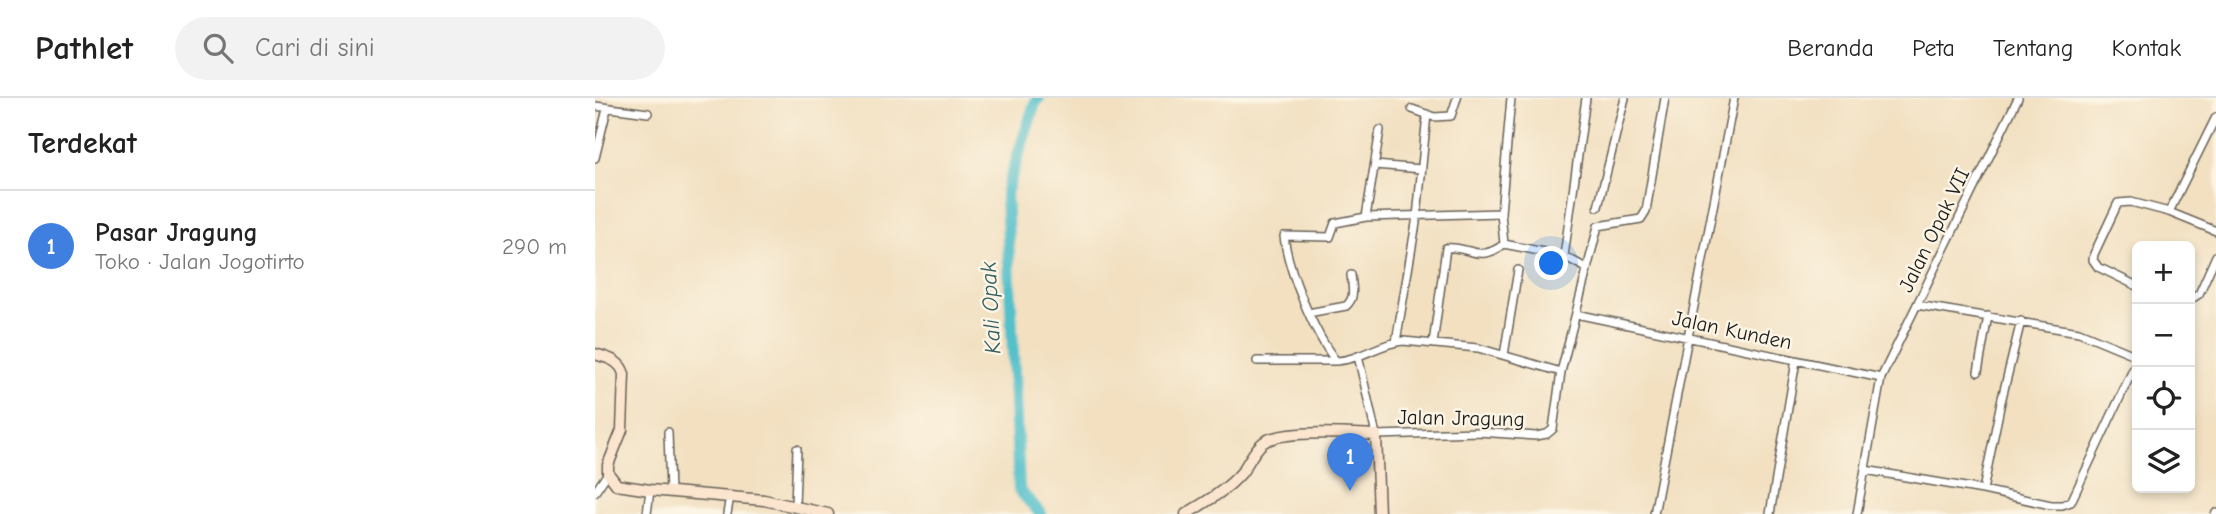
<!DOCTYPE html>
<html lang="id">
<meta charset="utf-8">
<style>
body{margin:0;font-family:"Comic Neue",sans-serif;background:#f2f2f2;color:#222}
.controls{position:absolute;right:21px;bottom:21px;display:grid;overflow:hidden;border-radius:10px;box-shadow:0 4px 10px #0003}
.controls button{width:63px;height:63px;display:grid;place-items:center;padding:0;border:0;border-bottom:2px solid #e0e0e0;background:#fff;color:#222;font:35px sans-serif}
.you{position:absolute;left:957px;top:166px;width:24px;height:24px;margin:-18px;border:5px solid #fff;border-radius:50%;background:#1a73e8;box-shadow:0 0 0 10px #1a73e833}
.badge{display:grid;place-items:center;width:46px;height:46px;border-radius:50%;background:#d93025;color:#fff;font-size:23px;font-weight:700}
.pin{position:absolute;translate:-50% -58px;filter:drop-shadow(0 2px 4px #0008)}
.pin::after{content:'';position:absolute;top:37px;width:24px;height:21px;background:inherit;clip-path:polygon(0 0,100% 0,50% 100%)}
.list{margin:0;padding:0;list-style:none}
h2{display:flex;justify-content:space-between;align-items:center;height:91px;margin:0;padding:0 28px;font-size:30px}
h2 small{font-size:23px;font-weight:400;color:#767676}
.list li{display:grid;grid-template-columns:46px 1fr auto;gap:21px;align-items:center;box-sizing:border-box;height:112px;padding:0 28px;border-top:2px solid #e0e0e0}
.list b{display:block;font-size:26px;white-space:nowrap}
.list p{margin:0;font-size:23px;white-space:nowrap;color:#767676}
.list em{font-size:23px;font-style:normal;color:#767676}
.icon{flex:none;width:38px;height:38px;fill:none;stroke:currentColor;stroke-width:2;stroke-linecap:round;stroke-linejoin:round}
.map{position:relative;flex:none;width:1621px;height:416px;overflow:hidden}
header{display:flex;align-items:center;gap:42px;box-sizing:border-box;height:98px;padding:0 35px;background:#fff;border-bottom:2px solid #e0e0e0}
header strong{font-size:33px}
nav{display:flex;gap:38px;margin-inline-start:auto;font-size:24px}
.search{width:490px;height:63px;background:#f2f2f2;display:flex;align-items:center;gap:18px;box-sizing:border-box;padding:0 24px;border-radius:38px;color:#767676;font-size:26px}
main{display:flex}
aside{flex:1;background:#fff}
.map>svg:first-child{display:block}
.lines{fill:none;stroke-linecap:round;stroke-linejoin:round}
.river{stroke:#53c0ca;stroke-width:12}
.street-casing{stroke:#676156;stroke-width:10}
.secondary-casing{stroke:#676156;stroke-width:13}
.street{stroke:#fff;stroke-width:7}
.secondary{stroke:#fbe5cf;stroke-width:10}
.labels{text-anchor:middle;stroke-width:5;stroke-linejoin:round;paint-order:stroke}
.street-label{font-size:21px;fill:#1c1c1c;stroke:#fcf5e5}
.water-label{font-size:23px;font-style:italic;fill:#325e62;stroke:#fcf5e5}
</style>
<header>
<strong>Pathlet</strong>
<div class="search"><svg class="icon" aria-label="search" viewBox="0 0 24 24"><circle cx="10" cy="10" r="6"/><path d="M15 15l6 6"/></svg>Cari di sini</div>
<nav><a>Beranda</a><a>Peta</a><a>Tentang</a><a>Kontak</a></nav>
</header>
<main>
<aside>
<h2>Terdekat<small></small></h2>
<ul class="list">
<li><span class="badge" style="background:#3f7fe0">1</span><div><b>Pasar Jragung</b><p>Toko · Jalan Jogotirto</p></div><em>290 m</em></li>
</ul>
</aside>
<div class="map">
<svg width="1621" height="416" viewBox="0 0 1621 416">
<rect width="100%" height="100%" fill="#fcf5e5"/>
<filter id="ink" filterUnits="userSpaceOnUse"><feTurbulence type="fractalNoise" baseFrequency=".0143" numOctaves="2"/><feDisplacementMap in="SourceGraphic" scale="14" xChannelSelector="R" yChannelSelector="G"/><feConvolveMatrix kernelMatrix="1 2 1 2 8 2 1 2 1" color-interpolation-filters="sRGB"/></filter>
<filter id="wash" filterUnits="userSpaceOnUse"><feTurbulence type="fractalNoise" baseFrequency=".00686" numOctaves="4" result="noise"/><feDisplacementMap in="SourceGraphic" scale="28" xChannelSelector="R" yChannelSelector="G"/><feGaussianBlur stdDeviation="1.57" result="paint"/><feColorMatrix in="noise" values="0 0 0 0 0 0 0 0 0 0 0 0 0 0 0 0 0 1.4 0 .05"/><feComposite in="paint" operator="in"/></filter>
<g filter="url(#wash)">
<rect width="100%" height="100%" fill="#f2e0c1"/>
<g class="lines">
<!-- river -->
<path class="river" d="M444,0L440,5L411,95L424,392L446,416"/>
</g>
</g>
<g filter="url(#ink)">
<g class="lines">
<!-- street casing -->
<g class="street-casing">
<path id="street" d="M916,0L906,115L909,146L969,158L991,170
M0,8L53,15
M817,11L839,19L856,18L862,0
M1621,19L1574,114L1621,133
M0,60L12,11
M780,67L826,71
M1003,109L1030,0
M906,115L771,119L740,125L735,139L689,138C693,173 719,235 741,263C765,262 785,245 808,243L883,250L966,274
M771,119L785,32
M969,158L991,0
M1542,188L1503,169L1498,162L1499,156L1523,105L1536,104L1574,114
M1595,202L1604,196L1621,158
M1322,207L1484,234L1542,258
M713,215L751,208C761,200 757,188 756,177
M981,216L1286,280
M801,244L822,119L832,16
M838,246L851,150C873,147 884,166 909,146
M909,257L923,172
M763,258L781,337L883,334L941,338L952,336L958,331L966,274L1003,128L1046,121L1051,113L1070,0
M662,263H741
M1383,274L1393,218
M73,334L75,394
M1270,372L1388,392L1456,407H1467L1476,404L1542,263
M1388,392L1406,304L1426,223
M0,394L13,375
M200,408L202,351
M52,416L55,392
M132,416L135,398
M1059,416L1139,0
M1175,416L1201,263
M1262,416L1286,280L1423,0
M1620,416L1621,415"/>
</g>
<!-- secondary casing -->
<g class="secondary-casing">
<path id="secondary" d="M0,256C13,260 25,262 29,276L27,332L13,367V375L22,387L55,392L169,402L233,416
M591,416C611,404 632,392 647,374C654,364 659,351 669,344C688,331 756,336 781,337L784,416"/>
</g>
<!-- street -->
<use href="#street" class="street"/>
<!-- secondary -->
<use href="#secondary" class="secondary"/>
</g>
</g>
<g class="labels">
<!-- street labels -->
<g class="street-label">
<text transform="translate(1339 132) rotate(-64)" y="7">Jalan Opak VII</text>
<text transform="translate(1137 232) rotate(12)" y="7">Jalan Kunden</text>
<text transform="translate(866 320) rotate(1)" y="7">Jalan Jragung</text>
</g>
<!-- water labels -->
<g class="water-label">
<text transform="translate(395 210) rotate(-93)" y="8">Kali Opak</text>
</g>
</g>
</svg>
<div class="controls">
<button>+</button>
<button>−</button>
<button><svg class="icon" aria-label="locate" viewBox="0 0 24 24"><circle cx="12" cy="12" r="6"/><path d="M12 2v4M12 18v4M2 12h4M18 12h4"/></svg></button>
<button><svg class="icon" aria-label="layers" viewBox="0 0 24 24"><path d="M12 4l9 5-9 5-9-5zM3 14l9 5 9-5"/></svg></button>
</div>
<div class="you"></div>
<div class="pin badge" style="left:755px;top:393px;background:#3f7fe0">1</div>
</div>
</main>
